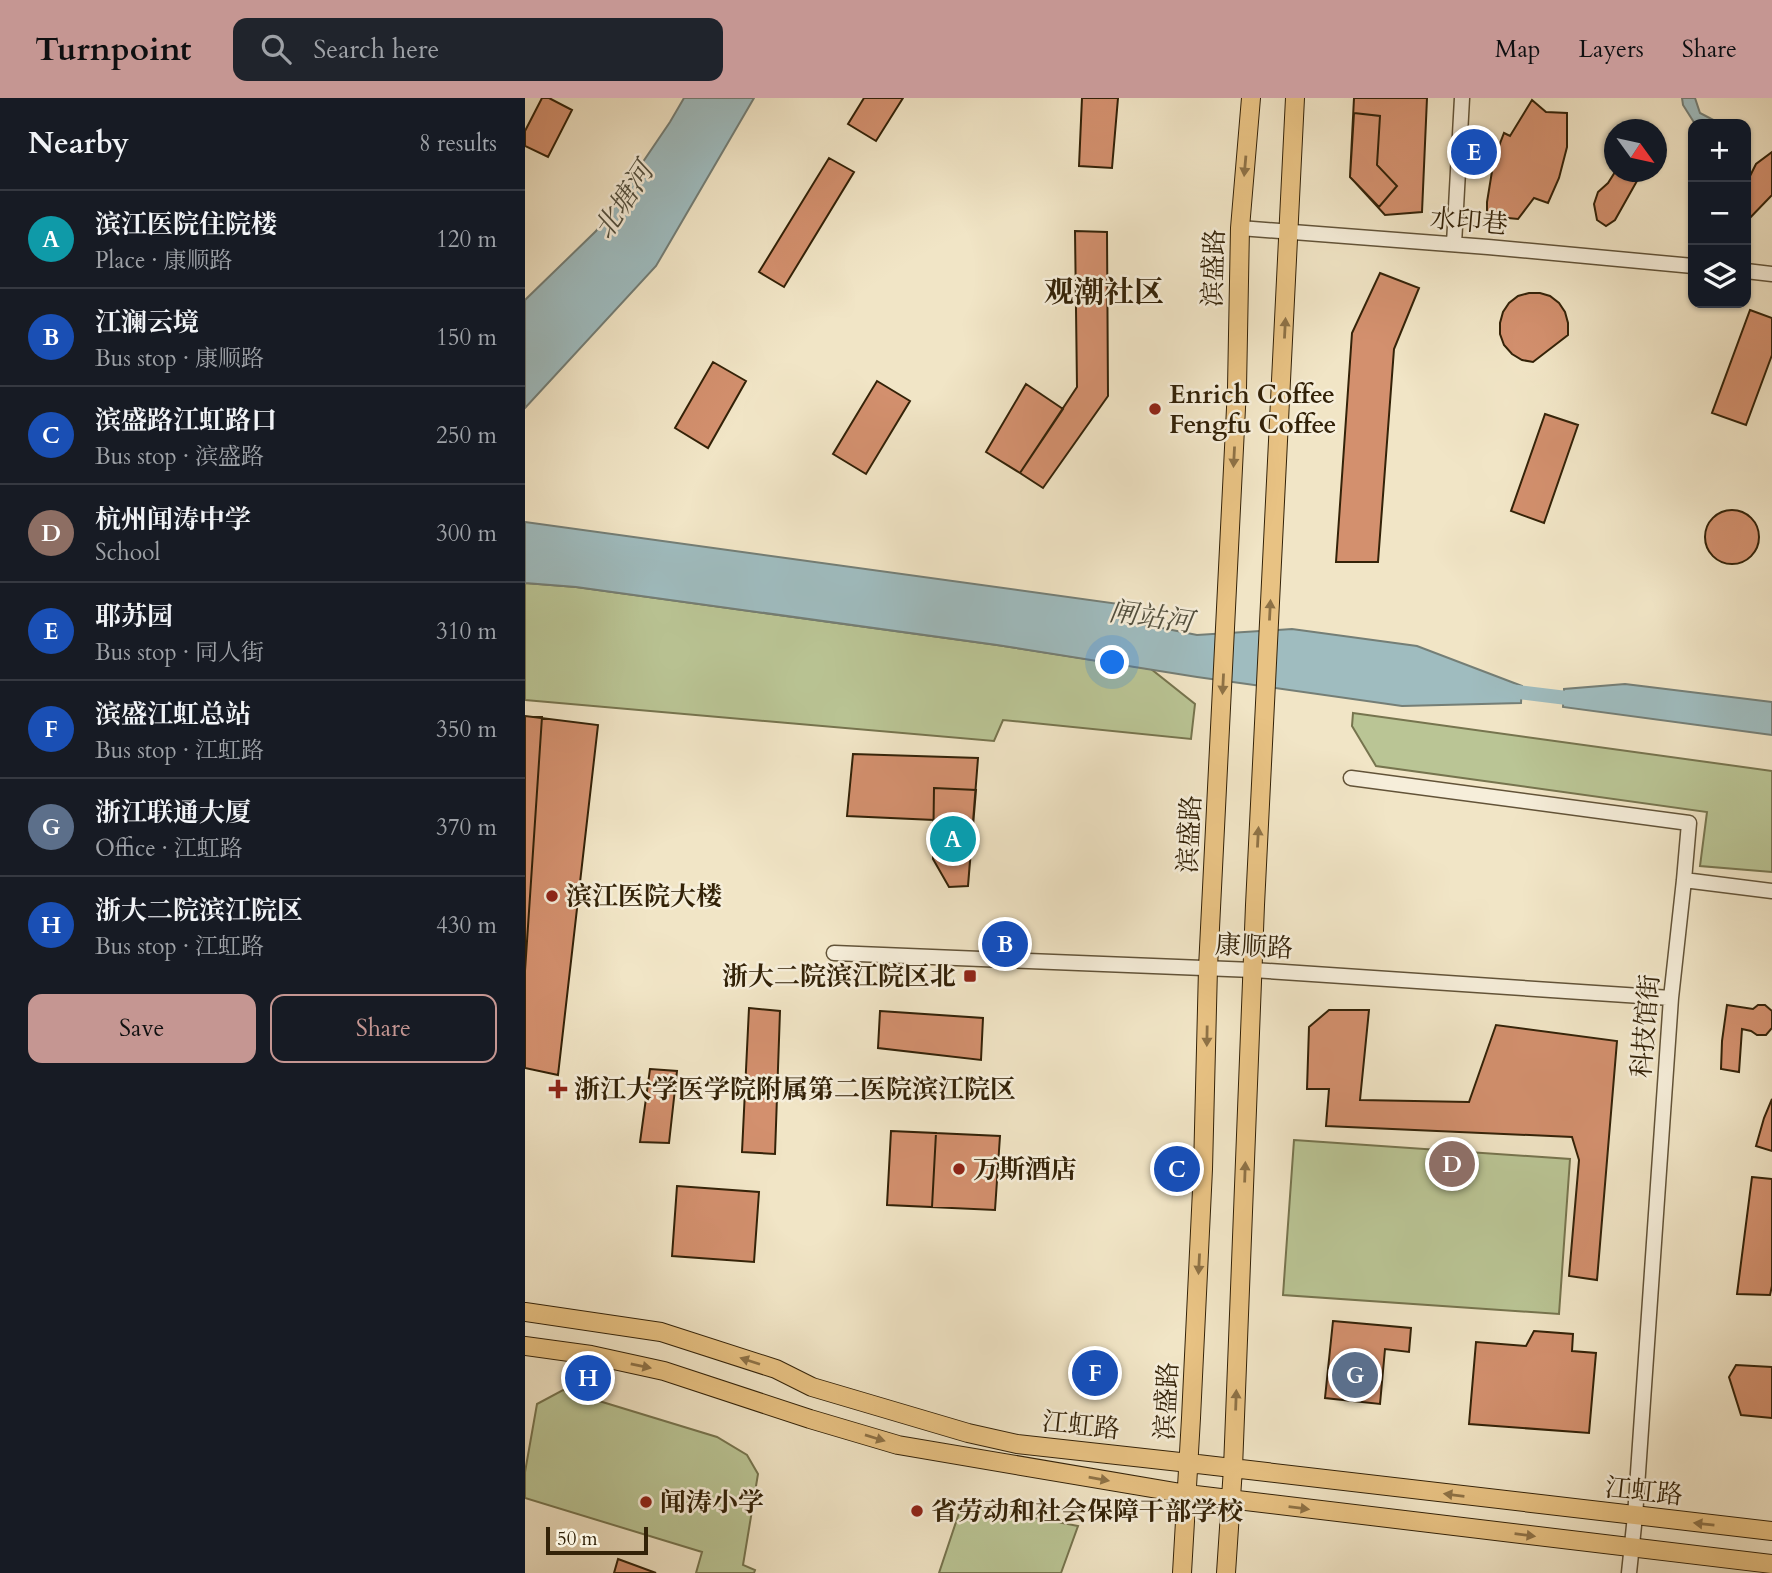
<!DOCTYPE html>
<meta charset="utf-8">
<style>
body{margin:0;font-family:Cardo,"Noto Serif SC",serif;background:#20242c;color:#f1f3f6}
.controls{position:absolute;right:21px;top:21px;display:grid;overflow:hidden;border-radius:14px;box-shadow:0 2px 5px #0004}
.controls button{width:63px;height:63px;display:grid;place-items:center;padding:0;border:0;border-bottom:2px solid #363941;background:#171b24;color:#f1f3f6;font:35px sans-serif}
.compass{position:absolute;left:1079px;top:21px;width:63px;height:63px;border-radius:50%;background:#171b24;box-shadow:0 2px 5px #0004;rotate:123deg}
.scale{position:absolute;left:21px;bottom:18px;width:102px;box-sizing:border-box;padding-left:7px;border:4px solid #332208;border-top:0;font-size:19px;line-height:24px;white-space:nowrap;color:#332208;-webkit-text-stroke:5px #f6eeda;paint-order:stroke}
.you{position:absolute;left:588px;top:565px;width:24px;height:24px;margin:-18px;border:5px solid #fff;border-radius:50%;background:#1a73e8;box-shadow:0 0 0 10px #1a73e833}
.badge{display:grid;place-items:center;width:46px;height:46px;border-radius:50%;background:#c59692;color:#fff;font-size:23px;font-weight:700}
.pin{position:absolute;translate:-50% -50%;border:4px solid #fff;box-shadow:0 2px 7px #0006}
.list{margin:0;padding:0;list-style:none}
h2{display:flex;justify-content:space-between;align-items:center;height:91px;margin:0;padding:0 28px;font-size:30px}
h2 small{font-size:23px;font-weight:400;color:#9ea1a6}
.list li{display:grid;grid-template-columns:46px 1fr auto;gap:21px;align-items:center;box-sizing:border-box;height:98px;padding:0 28px;border-top:2px solid #363941}
.list b{display:block;font-size:26px;white-space:nowrap}
.list p{margin:0;font-size:23px;white-space:nowrap;color:#9ea1a6}
.list em{font-size:23px;font-style:normal;color:#9ea1a6}
.actions{display:flex;gap:14px;padding:21px 28px}
.actions a{flex:1;padding:16px 0;border:2px solid #c59692;border-radius:14px;text-align:center;font-size:24px;color:#c59692}
.actions .main{background:#c59692;color:#111}
.icon{flex:none;width:38px;height:38px;fill:none;stroke:currentColor;stroke-width:2;stroke-linecap:round;stroke-linejoin:round}
.map{position:relative;flex:none;width:1247px;height:1475px;overflow:hidden}
header{display:flex;align-items:center;gap:42px;box-sizing:border-box;height:98px;padding:0 35px;background:#c59692;color:#111}
header strong{font-size:33px}
nav{display:flex;gap:38px;margin-inline-start:auto;font-size:24px}
.search{width:490px;height:63px;background:#20242c;display:flex;align-items:center;gap:18px;box-sizing:border-box;padding:0 24px;border-radius:14px;color:#9ea1a6;font-size:26px}
main{display:flex}
aside{flex:1;background:#171b24}
.map>svg:first-child{display:block}
.green{fill:#bac595;stroke:#76744e;stroke-width:2}
.water{fill:#9fbcbf;stroke:#747e76;stroke-width:2}
.lines{fill:none;stroke-linecap:round;stroke-linejoin:round}
.canal{stroke:#9fbcbf;stroke-width:14}
.building{fill:#d3906e;stroke:#332208;stroke-width:2}
.minor-casing{stroke:#625338;stroke-width:17}
.major-casing{stroke:#332208;stroke-width:20}
.minor{stroke:#f6eeda;stroke-width:14}
.major{stroke:#e8c283;stroke-width:18}
.oneway{fill:#8e7246}
.poi-dot{fill:#8f2418;stroke:#f6eeda;stroke-width:2.5}
.labels{text-anchor:middle;stroke-width:5;stroke-linejoin:round;paint-order:stroke}
.street-label{font-size:26px;fill:#332208;stroke:#f6eeda}
.poi-label{font-size:26px;font-weight:bold;fill:#332208;stroke:#f6eeda;text-anchor:start}
.water-label{font-size:28px;font-style:italic;fill:#53503f;stroke:#f6eeda}
.quarter-label{font-size:30px;font-weight:bold;fill:#332208;stroke:#f6eeda}
</style>
<header>
<strong>Turnpoint</strong>
<div class="search"><svg class="icon" aria-label="search" viewBox="0 0 24 24"><circle cx="10" cy="10" r="6"/><path d="M15 15l6 6"/></svg>Search here</div>
<nav><a>Map</a><a>Layers</a><a>Share</a></nav>
</header>
<main>
<aside>
<h2>Nearby<small>8 results</small></h2>
<ul class="list">
<li><span class="badge" style="background:#0f9aa8">A</span><div><b>滨江医院住院楼</b><p>Place · 康顺路</p></div><em>120 m</em></li>
<li><span class="badge" style="background:#1a4fb4">B</span><div><b>江澜云境</b><p>Bus stop · 康顺路</p></div><em>150 m</em></li>
<li><span class="badge" style="background:#1a4fb4">C</span><div><b>滨盛路江虹路口</b><p>Bus stop · 滨盛路</p></div><em>250 m</em></li>
<li><span class="badge" style="background:#8d6e63">D</span><div><b>杭州闻涛中学</b><p>School</p></div><em>300 m</em></li>
<li><span class="badge" style="background:#1a4fb4">E</span><div><b>耶苏园</b><p>Bus stop · 同人街</p></div><em>310 m</em></li>
<li><span class="badge" style="background:#1a4fb4">F</span><div><b>滨盛江虹总站</b><p>Bus stop · 江虹路</p></div><em>350 m</em></li>
<li><span class="badge" style="background:#5c6f8a">G</span><div><b>浙江联通大厦</b><p>Office · 江虹路</p></div><em>370 m</em></li>
<li><span class="badge" style="background:#1a4fb4">H</span><div><b>浙大二院滨江院区</b><p>Bus stop · 江虹路</p></div><em>430 m</em></li>
</ul>
<div class="actions"><a class="main">Save</a><a>Share</a></div>
</aside>
<div class="map">
<svg width="1247" height="1475" viewBox="0 0 1247 1475">
<rect width="100%" height="100%" fill="#f1e5c6"/>
<filter id="stains"><feTurbulence type="fractalNoise" baseFrequency=".00286" numOctaves="4"/><feColorMatrix values="0 0 0 0 .2 0 0 0 0 .09 0 0 0 0 .02 0 0 0 .5 -.17"/></filter>
<radialGradient id="worn" r=".72"><stop offset=".6" stop-color="#630" stop-opacity="0"/><stop offset="1" stop-color="#630" stop-opacity=".3"/></radialGradient>
<!-- green -->
<path class="green" d="M0,485L51,489L472,547L626,571L670,606L666,641L478,622L469,643L0,602Z
M828,615L1247,673V774L1175,768L1182,714L851,668L827,628Z
M769,1042L1045,1061L1034,1216L758,1197Z
M38,1292L192,1339L222,1357L233,1376L218,1467L230,1472L229,1475H171L177,1454L0,1400V1374L12,1306Z
M450,1408L553,1428L536,1475H414L435,1412Z"/>
<!-- water -->
<path class="water" d="M159,0H229L131,168L0,310V202L71,133L145,24Z
M1157,0H1170L1175,15L1196,26H1170L1158,7Z
M0,424L601,507L597,522L672,537L767,531L892,548L997,588L996,605L877,608L672,579L472,547L51,489L0,485Z
M1100,586L1247,604V637L1038,609L1039,591Z"/>
<g class="lines">
<!-- canal -->
<path class="canal" d="M977,592L1058,602"/>
</g>
<!-- building -->
<path class="building" d="M17,0H24L47,12L23,59L0,48V33Z
M339,0H378L351,43L323,26Z
M557,0H593L587,70L554,68Z
M829,0H902L897,114L860,117L825,79Z
M1007,2L1021,14L1042,15V49L1034,80L1023,105L1009,100L993,121L962,118V104L969,61L979,35L985,38Z
M829,15L855,18L852,67L872,88L854,109L825,79Z
M1247,54V97L1221,124V86L1231,66Z
M304,60L329,74L259,189L234,174Z
M1090,74H1117L1090,122L1081,128L1072,122L1069,106L1073,94L1083,85Z
M550,133L582,134L583,298L518,390L495,375L552,289Z
M855,175L894,190L869,251L853,464H811L827,235Z
M1004,195H1015L1025,198L1034,205L1040,214L1043,225V237L1008,264L997,262L987,256L979,247L975,236V225L978,214L984,205L993,198Z
M1225,212L1247,220V257L1221,327L1187,315Z
M188,264L221,283L183,350L150,330Z
M352,283L385,303L341,376L308,356Z
M501,286L538,311L495,375L461,354Z
M1020,316L1053,327L1019,425L986,413Z
M1180 439a27 27 0 1 1 54 0a27 27 0 1 1-54 0Z
M0,618L73,627L33,977L0,970Z
M0,618L17,619L0,873Z
M328,656L453,660L443,788L424,789L408,761L409,722L322,718Z
M409,690L451,692L443,788L424,789L408,761Z
M1202,907L1228,911L1233,907H1240L1247,913V930L1241,937H1232L1226,933L1217,931L1214,974L1196,971L1197,943Z
M224,910L255,913L250,1056L217,1054Z
M804,912H844L835,1002L944,1004L971,927L1092,943L1072,1182L1044,1178L1054,1062L1047,1039L801,1028L804,991H782L784,929Z
M355,913L458,920L456,962L353,950Z
M125,971L152,973L144,1045L115,1044Z
M1247,1001V1053L1231,1048L1239,1020Z
M366,1033L475,1038L470,1112L362,1107Z
M366,1033L411,1035L407,1109L362,1107Z
M1227,1079L1247,1081V1188L1245,1197L1212,1196Z
M152,1088L234,1094L229,1164L147,1158Z
M808,1223L886,1230L884,1254L860,1251L855,1306L800,1300Z
M1009,1233L1048,1236L1047,1253L1071,1255L1064,1335L944,1326L951,1244L1001,1248Z
M1211,1267L1247,1269V1320L1216,1317L1204,1279Z
M93,1461L131,1475H89Z"/>
<g class="lines">
<!-- minor casing -->
<g class="minor-casing">
<path id="minor" d="M715,130L963,149L1168,168
M929,146L937,0
M1221,173L1247,176
M826,680L1164,725L1159,782L1146,900L1110,1418L1104,1475
M1159,782L1247,793
M309,855L728,872L1146,900"/>
</g>
<!-- major casing -->
<g class="major-casing">
<path id="major" d="M0,1214L136,1234L251,1271L287,1289L443,1335L492,1346L664,1365L1247,1433
M0,1248L66,1257L139,1273L285,1321L373,1347L662,1396L1247,1466
M657,1475L666,1320L678,1071L683,870L712,290L715,130L726,0
M701,1475L708,1370L730,807L770,0"/>
</g>
<!-- minor -->
<use href="#minor" class="minor"/>
<!-- major -->
<use href="#major" class="major"/>
</g>
<!-- one-way arrows -->
<defs><path id="oneway-solid" d="M-6-.8H1V-3.2L6.5 0L1 3.2V.8H-6Z" transform="scale(1.75)"/></defs>
<g class="oneway">
<use href="#oneway-solid" transform="translate(720 68) rotate(95)"/>
<use href="#oneway-solid" transform="translate(760 230) rotate(-87)"/>
<use href="#oneway-solid" transform="translate(709 359) rotate(93)"/>
<use href="#oneway-solid" transform="translate(745 512) rotate(-87)"/>
<use href="#oneway-solid" transform="translate(698 586) rotate(93)"/>
<use href="#oneway-solid" transform="translate(733 739) rotate(-87)"/>
<use href="#oneway-solid" transform="translate(682 938) rotate(91)"/>
<use href="#oneway-solid" transform="translate(720 1074) rotate(-88)"/>
<use href="#oneway-solid" transform="translate(674 1166) rotate(93)"/>
<use href="#oneway-solid" transform="translate(225 1263) rotate(-162)"/>
<use href="#oneway-solid" transform="translate(116 1268) rotate(12)"/>
<use href="#oneway-solid" transform="translate(711 1302) rotate(-88)"/>
<use href="#oneway-solid" transform="translate(350 1340) rotate(17)"/>
<use href="#oneway-solid" transform="translate(574 1381) rotate(10)"/>
<use href="#oneway-solid" transform="translate(929 1397) rotate(-173)"/>
<use href="#oneway-solid" transform="translate(774 1410) rotate(7)"/>
<use href="#oneway-solid" transform="translate(1179 1426) rotate(-174)"/>
<use href="#oneway-solid" transform="translate(1000 1437) rotate(7)"/>
</g>
<!-- markers -->
<g class="poi-dot">
<circle cx="630" cy="311" r="7"/>
<circle cx="27" cy="798" r="7"/>
<rect x="438" y="871" width="14" height="14" rx="3.5"/>
<path d="M29.5 980.5h7v7h7v7h-7v7h-7v-7h-7v-7h7z"/>
<circle cx="434" cy="1071" r="7"/>
<circle cx="121" cy="1404" r="7"/>
<circle cx="392" cy="1413" r="7"/>
</g>
<g class="labels">
<!-- street labels -->
<g class="street-label">
<text transform="translate(944 123) rotate(5)" y="9">水印巷</text>
<text transform="translate(688 170) rotate(-88)" y="9">滨盛路</text>
<text transform="translate(664 736) rotate(-87)" y="9">滨盛路</text>
<text transform="translate(729 848) rotate(3)" y="9">康顺路</text>
<text transform="translate(1120 928) rotate(-85)" y="9">科技馆街</text>
<text transform="translate(641 1303) rotate(-87)" y="9">滨盛路</text>
<text transform="translate(556 1327) rotate(6)" y="9">江虹路</text>
<text transform="translate(1119 1393) rotate(6)" y="9">江虹路</text>
</g>
<!-- poi labels -->
<g class="poi-label">
<text x="644" y="305">Enrich Coffee<tspan x="644" dy="30">Fengfu Coffee</tspan></text>
<text x="41" y="807">滨江医院大楼</text>
<text x="431" y="887" text-anchor="end">浙大二院滨江院区北</text>
<text x="49" y="1000">浙江大学医学院附属第二医院滨江院区</text>
<text x="448" y="1080">万斯酒店</text>
<text x="135" y="1413">闻涛小学</text>
<text x="406" y="1422">省劳动和社会保障干部学校</text>
</g>
<!-- water labels -->
<g class="water-label">
<text transform="translate(98 102) rotate(-57)" y="10">北塘河</text>
<text transform="translate(626 518) rotate(8)" y="10">闸站河</text>
</g>
<!-- quarter labels -->
<g class="quarter-label">
<text x="579" y="204">观潮社区</text>
</g>
</g>
<rect width="100%" height="100%" filter="url(#stains)"/>
<rect width="100%" height="100%" fill="url(#worn)"/>
</svg>
<div class="controls">
<button>+</button>
<button>−</button>
<button><svg class="icon" aria-label="layers" viewBox="0 0 24 24"><path d="M12 4l9 5-9 5-9-5zM3 14l9 5 9-5"/></svg></button>
</div>
<svg class="compass" viewBox="-18 -18 36 36"><path d="M0-13l5 13h-10z" fill="#e53935"/><path d="M0 13l5-13h-10z" fill="#9ea1a6"/></svg>
<div class="scale">50 m</div>
<div class="you"></div>
<div class="pin badge" style="left:428px;top:741px;background:#0f9aa8">A</div>
<div class="pin badge" style="left:480px;top:846px;background:#1a4fb4">B</div>
<div class="pin badge" style="left:652px;top:1071px;background:#1a4fb4">C</div>
<div class="pin badge" style="left:927px;top:1066px;background:#8d6e63">D</div>
<div class="pin badge" style="left:949px;top:54px;background:#1a4fb4">E</div>
<div class="pin badge" style="left:570px;top:1275px;background:#1a4fb4">F</div>
<div class="pin badge" style="left:830px;top:1277px;background:#5c6f8a">G</div>
<div class="pin badge" style="left:63px;top:1280px;background:#1a4fb4">H</div>
</div>
</main>
